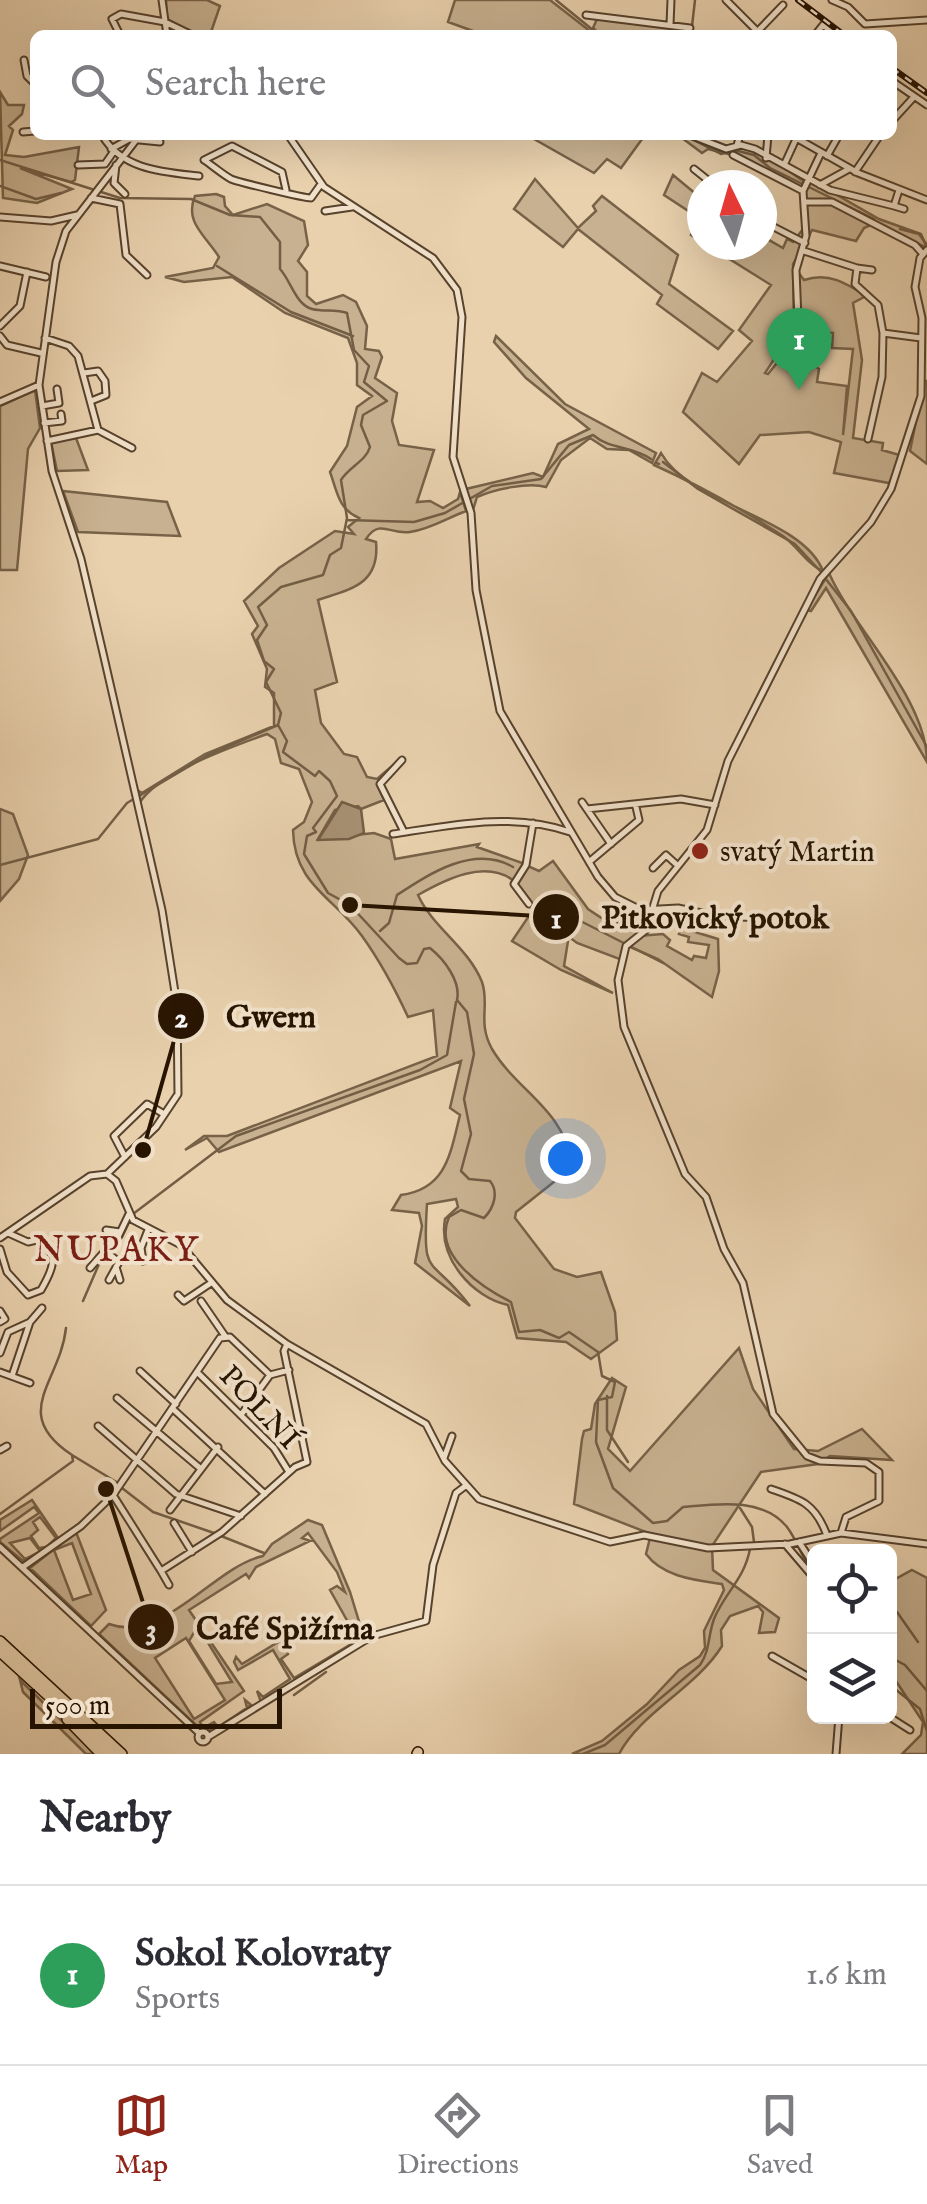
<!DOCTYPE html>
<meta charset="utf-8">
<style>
body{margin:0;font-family:"IM FELL English",serif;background:#f2f2f3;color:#2b2b33}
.controls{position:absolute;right:30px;bottom:30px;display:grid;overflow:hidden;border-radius:15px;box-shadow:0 10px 40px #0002}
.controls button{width:90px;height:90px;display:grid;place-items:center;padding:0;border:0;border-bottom:2px solid #e1e1e2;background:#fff;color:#2b2b33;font:50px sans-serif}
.compass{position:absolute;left:687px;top:170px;width:90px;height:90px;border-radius:50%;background:#fff;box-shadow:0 10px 40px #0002;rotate:355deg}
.scale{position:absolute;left:30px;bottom:25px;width:252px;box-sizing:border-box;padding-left:10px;border:5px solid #261300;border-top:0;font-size:28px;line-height:35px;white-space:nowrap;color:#261300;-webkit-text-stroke:8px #f1e1ca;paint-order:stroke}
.you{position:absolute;left:565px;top:1158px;width:35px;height:35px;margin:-25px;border:8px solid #fff;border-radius:50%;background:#1a73e8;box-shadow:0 0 0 15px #1a73e833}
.badge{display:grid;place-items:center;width:65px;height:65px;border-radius:50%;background:#8f2418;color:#fff;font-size:32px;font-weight:700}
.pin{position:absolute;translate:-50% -82px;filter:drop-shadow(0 2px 5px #0008)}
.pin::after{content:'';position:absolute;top:52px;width:35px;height:30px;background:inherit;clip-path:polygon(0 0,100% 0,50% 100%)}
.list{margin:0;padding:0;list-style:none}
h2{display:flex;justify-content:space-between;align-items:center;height:130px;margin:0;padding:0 40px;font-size:42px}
h2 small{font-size:32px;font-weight:400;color:#7c7c81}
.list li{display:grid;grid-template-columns:65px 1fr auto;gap:30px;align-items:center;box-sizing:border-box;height:180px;padding:0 40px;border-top:2px solid #e1e1e2}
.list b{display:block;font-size:38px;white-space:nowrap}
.list p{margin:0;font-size:32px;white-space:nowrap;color:#7c7c81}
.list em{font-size:32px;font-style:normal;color:#7c7c81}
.icon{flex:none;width:55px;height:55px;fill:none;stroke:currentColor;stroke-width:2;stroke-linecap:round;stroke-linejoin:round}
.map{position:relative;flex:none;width:927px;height:1754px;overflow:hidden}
.search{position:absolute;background:#fff;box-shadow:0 10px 40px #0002;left:30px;right:30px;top:30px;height:110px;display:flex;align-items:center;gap:25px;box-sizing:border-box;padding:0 35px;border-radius:15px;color:#7c7c81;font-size:38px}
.sheet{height:310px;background:#fff}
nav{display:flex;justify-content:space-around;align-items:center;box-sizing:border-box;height:140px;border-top:2px solid #e1e1e2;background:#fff;font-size:28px;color:#7c7c81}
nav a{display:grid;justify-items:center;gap:5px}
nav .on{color:#8f2418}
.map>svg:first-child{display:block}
.green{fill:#c8b190;stroke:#776248;stroke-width:2.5;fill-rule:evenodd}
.water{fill:#a79073;stroke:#735e45;stroke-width:2.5}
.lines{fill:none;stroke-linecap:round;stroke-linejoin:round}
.stream{stroke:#735e45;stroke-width:2.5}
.minor-casing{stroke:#57422c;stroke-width:9}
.highway-casing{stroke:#261300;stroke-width:12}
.minor{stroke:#f1e1ca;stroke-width:5}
.highway{stroke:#e9d1ae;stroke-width:9}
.rail-casing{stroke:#261300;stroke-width:6}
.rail{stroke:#f1e1ca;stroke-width:2.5;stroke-dasharray:8;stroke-linecap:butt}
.poi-dot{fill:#8f2418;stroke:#f1e1ca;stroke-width:4}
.labels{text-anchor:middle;stroke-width:8;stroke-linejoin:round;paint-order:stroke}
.poi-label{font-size:30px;fill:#261300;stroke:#f1e1ca;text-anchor:start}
.street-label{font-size:30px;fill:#261300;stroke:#f1e1ca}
.quarter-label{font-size:35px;letter-spacing:2.5px;fill:#7a1f14;stroke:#f1e1ca}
.leader{fill:none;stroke:#261300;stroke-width:4}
.callout-dot{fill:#261300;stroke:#f1e1ca;stroke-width:4}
.mark-label{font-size:30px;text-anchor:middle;font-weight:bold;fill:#fff}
.callout-label{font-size:32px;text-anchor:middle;font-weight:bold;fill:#261300;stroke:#f1e1ca;stroke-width:8;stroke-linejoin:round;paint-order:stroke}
</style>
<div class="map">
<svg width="927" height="1754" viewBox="0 0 927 1754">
<rect width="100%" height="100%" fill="#e9d1ae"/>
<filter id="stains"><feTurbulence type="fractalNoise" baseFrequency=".002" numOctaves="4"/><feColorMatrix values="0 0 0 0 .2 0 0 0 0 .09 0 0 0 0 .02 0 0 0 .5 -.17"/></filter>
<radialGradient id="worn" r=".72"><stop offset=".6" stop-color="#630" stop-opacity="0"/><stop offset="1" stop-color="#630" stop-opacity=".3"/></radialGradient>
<!-- green -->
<path class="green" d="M166,0H207L220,6L210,35H199L167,19Z
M455,0H550L595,35H484L448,22Z
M598,17L670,28L668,35H601L593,28Z
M0,92L8,105H24L22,114L9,126L13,130L5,155L24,157L79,147L75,180L71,182L20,168L72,189L37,203L3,198Z
M527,135H645L621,168L607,159L594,173Z
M678,135C694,135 706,150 722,151C727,152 732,147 737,147C764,147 784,169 805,182L801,191L745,158L708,149L702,153Z
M673,175L702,199V242L691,235L699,218L664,195Z
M535,179L578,228L596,211L593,206L602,196L678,255L669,284L733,331L718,349L657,304L662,295L578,229L563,247L514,209Z
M811,180L879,219L921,234L927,248L875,223L864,228L856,241L812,230L807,240L805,190Z
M216,194L224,197L225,206L233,215L267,204L304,221L308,245L298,261L307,272V296L316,304L343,295L356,302L367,326L365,349L379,351L382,357L375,378L397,393L392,421L399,445L434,450L417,502L430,501L443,508L458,499L460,492L466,511C447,518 431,529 410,532C390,535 380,518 366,539L376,542C380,585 350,589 318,600L337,682L315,690L321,723L344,754L357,757L367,777L377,779L399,760L378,786L384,800L361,809L358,806L335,810L318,839L374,833L391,839L395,859L479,844L477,847L525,864L514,881C486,859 446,879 418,895C433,928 468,947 482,982C490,1005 477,1022 492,1049C517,1091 563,1109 571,1161L555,1181L516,1212L515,1218L554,1269L577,1277L601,1272L615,1312L617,1340L591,1359L566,1342L517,1338L508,1305C472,1297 438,1258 445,1219L458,1207L456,1199L427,1204C422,1282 430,1253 470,1306L415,1263L422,1226L419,1213L392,1210L401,1195C446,1189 450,1155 460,1115L450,1108L461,1061L219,1152L207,1138L185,1150L204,1136H227L437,1056L433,1010L408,1017C395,989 380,961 362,936C334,897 294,885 293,830L304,822L312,802L299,769L281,763L275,739L267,734C234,746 156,773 139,804L137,790L142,793L205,754L274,726V693L265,687L267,669L252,634L258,626L244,601L279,568L335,531L354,534L348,527L359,518C338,509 337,491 330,472L347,446L357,407L372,396L357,385V363L348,338L285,313L232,277L184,282L165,277L213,268L219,257C205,235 184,222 195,196Z
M803,229L802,249L793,264L794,329L765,373L768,374L793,343L794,351L819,369L817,382L847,386L843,435L853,349L832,348L833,333L820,332L819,341L801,339L798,272L804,280C829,272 846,283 866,296L853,303L862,360L853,438L883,443L882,450L903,456L889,483L834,473L841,442L809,432L760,435L739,464L683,412L702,373L717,382L752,341L739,330L771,285L707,245H762V236L783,248L787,239L793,242Z
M496,336L565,404L656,453L652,463L629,450L607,449L590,438L561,460L546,487C529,482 495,489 477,497L473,510L466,489L533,473L543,477L558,444L589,429L526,378L494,342Z
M924,381H927V464L910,451Z
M35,390L40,428L28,449L17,570H0V406Z
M76,438L88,470L57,471L51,442Z
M661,453C690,505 802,517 823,571C809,566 797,546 783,536C743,510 694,483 654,465Z
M63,491L167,502L180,536L78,532Z
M829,573C854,630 927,698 927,762L826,588L811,611L806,610Z
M0,809L13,814L28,855L19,879L0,901Z
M553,861L588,909L612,925L631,918L646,930L631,938L622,960L577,943L536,912L568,941L564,966L613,993L561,970L512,941L533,910L516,885L528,866L539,871Z
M682,928L718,939L719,971L712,997L658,959L628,946L638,936L663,934L670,940L667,946L692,960L694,956L706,958L709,945L688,942L689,937L679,934Z
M739,1348L753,1389L794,1449L818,1451L862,1429L892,1460L830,1456L818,1464L761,1472L712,1546L713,1570L779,1618L775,1632L759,1633L763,1612L758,1606L730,1616L721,1630L722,1646C696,1688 640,1713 619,1754H572L602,1741L647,1704L679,1670L700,1656L705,1648L704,1631L724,1590L722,1584C695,1580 663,1577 646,1554L651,1534L574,1504L582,1439L584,1431L591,1429L595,1404L612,1378L626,1387L608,1449L630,1471Z
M32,1500L58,1538L49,1545L56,1538L40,1517L33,1522L38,1530L31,1536L39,1548L46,1547L40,1551L30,1538L10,1543L25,1559L37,1553L23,1561L0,1542V1539L39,1513L34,1507L0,1531V1520Z
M308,1520L322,1525L350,1592L364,1638L261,1702L257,1691L263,1697L290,1679L273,1650L238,1670L234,1662L236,1657L242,1664L278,1642L275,1635L279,1633L288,1654L281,1659L294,1678L358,1640L330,1590L337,1586L345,1592L337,1572L308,1533L302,1538L310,1541L256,1567L249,1578L246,1574L189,1610L244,1691L200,1722L203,1728L214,1722L218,1727L247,1708L245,1700L251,1705L213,1731L197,1726L99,1634L109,1624C164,1644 213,1567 263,1556L272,1544ZM196,1629L202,1633L232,1682L216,1684L189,1641ZM186,1638L225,1700L194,1719L155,1658Z
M76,1532L106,1610L91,1626L30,1568ZM72,1543L91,1594L73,1600L54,1550Z
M912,1570L927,1578V1754H902L921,1735L923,1722L890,1672V1582Z
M20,1680L96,1754H86L23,1692Z"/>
<!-- water -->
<path class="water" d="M342,802L361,809L364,833L349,839L318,840Z"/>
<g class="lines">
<!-- stream -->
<path class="stream" d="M556,0L599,35
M691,35L695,0
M684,135L721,154L734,150L754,155L770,168L874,219
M0,160L120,198L191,199L230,215L260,217L280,242V269C291,281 296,305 312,309C323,312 336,309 347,313L354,350L369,366L364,382L387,401L363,415L361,425L370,447C366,461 349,467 341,480L347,518L341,548L330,555L323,575L281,587L258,607L267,625L257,640L264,661L274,669L266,682L281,713L278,725L287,741L283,752L315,776L319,771L330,781L337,796L313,828L316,832L307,836L304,854L328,893L350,905L399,958L407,964L417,963L424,949L430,948C445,960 461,982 457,1000L467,1012L474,1054L464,1099L471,1134L461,1171L469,1179L490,1181C499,1192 494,1208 484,1218L461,1210L449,1217C432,1255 483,1288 511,1302L519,1332L540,1330L559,1338L569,1332L598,1352L602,1376L615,1382L612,1397L598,1400L596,1442L613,1488L653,1523L667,1521L683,1507C717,1504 763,1497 787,1527C799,1543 801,1558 814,1574
M0,186L36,199L61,193
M900,229L919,234L927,245
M217,266L291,312L353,336
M663,462L698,489L795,544L822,573
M656,463L659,464
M347,520L414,522L445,513L492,486L541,479L569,445L593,435C611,450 630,445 651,459
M825,578L851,611L927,747
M0,865L98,839L127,803L208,755L278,725
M553,907L663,963
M380,931L389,923L397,895C429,874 474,844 513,867
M83,1301L99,1264L122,1237L133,1214L236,1136L420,1070L447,1055L456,1002
M607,1396V1430L628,1462
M72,1455L118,1483
M122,1488L153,1512L214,1533
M740,1508L752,1527L754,1542
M0,1514L73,1461L72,1455C9,1413 60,1383 66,1328
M221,1536L264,1553
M890,1611L897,1612L918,1642
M890,1657L905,1665L927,1691
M890,1685L920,1709L927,1731
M294,1695L326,1672
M583,1754L605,1745L700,1665C710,1651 708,1635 714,1619C725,1592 744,1580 750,1549"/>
<!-- minor casing -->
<g class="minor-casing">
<path id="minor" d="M162,0L167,35
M726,0L761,35
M832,0L848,7L865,24L927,20
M586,15L690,28
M670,25L671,0
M758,31L783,5
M120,35L112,19L121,14L165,22L192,35
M815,35L823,25L836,35
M24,60L27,76L35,84
M892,81L927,105
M892,121L913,98
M23,132L35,131
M102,135C122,170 163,172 199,176
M288,135L324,187L433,258L457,290L462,317L453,457L471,513L476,590L500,711L598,877L615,897L641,910L678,908L716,916L808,920
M690,135L726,149L741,145L755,149L830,190L894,206
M791,135L858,173L927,200
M737,145L740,135
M111,149L129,139L160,142
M733,155L803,191
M827,156L839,135
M766,158L768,135
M785,163L796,139
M78,165L105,164L114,151
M116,165L114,183L125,194
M694,169L714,185
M855,172L880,135
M727,185L731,179
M820,185L849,169
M286,190L282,172L232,146L204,160C213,166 222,174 231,179C238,182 304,198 311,198L321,184
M899,190L894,206L904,209
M91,198L120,204L126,255L147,275
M805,202H832L915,245L922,253
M325,211L352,207
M0,217L51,221L77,215
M762,221L805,243
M804,251L857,268L855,284L878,305L883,333L921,338
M0,266L46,277
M857,268L872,270
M0,326L20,306L27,272
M0,336L7,345L41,353
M45,338L69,346L78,356L98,430
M814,359L799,344L796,270L806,236L803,191L821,153
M84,373L98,371L105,381L106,395L91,401
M0,402L39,385
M42,406L59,403L57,389
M44,423L62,421L61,414
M868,439L882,377L883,333
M47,441L98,430L132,448
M402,760L380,784L404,832
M582,802L611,844
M587,809L681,799L715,805
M393,834C452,825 512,812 570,832
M589,862L639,820L636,807
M653,868L666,855L676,864
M529,904L514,884L526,865L533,823
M125,1157L114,1136L147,1104L164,1114
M107,1174L156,1127L178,1094L177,1005L162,910L103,653L81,559L52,471L39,385L56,262L66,231L140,135
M106,1230L120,1232
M0,1238L90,1176L107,1174L116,1181L133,1220L181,1245L227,1300L287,1344L426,1424L445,1461L479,1499L610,1542L644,1535L708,1548L790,1544L841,1533L927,1544
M0,1249L7,1272L28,1295L41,1290C52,1271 60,1256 41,1239L28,1242L8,1233
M143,1261L141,1248L148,1230
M119,1262L105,1251L118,1237L129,1214
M116,1267L120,1280
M90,1268L105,1251
M109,1280L119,1262L141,1248
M178,1295L184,1301L211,1283
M201,1301L225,1336
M0,1311L5,1319L0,1322
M0,1353L8,1332L30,1322
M140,1371L176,1404
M0,1372L30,1383
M197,1372L274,1448L289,1472
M270,1375L289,1370
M12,1376L30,1322L42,1308
M117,1398L201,1469
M173,1409L265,1494
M241,1415L270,1375
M98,1426L176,1494L241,1516
M0,1450L7,1446
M444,1458L452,1436
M771,1489C801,1499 815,1504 826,1533
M113,1495L161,1571L222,1532L295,1467L307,1462L284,1351L287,1344
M170,1510L218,1447
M174,1523L192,1552
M841,1533L846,1517L879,1501V1472L866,1463L820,1461L807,1456L773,1414L743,1283L724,1249L706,1197L685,1174L624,1027L618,980L626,946L646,930L658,891L707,830L728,761L820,579L871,522L891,489L921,396L922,318L915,287L920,258L927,250
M799,1542L814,1565
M785,1544L814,1578
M0,1547L199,1733
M23,1567L81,1526L113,1495L220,1338L230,1337L270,1375
M161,1571L169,1585
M772,1656L814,1680
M888,1716L910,1730
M198 1737a5 5 0 1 1 10 0a5 5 0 1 1-10 0Z
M208,1737L372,1636L426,1621L433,1565L456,1493L464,1487
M836,1754L839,1716"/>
</g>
<!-- highway casing -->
<g class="highway-casing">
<path id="highway" d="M0,1641L122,1754
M0,1652L112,1754
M67,1719L101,1754
M417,1754L418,1752"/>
</g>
<!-- minor -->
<use href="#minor" class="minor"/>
<!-- highway -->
<use href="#highway" class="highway"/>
<!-- rail casing -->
<g class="rail-casing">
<path id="rail" d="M798,0L844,35
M892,68L927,93"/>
</g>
<!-- rail -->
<use href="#rail" class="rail"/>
</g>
<!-- markers -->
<circle class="poi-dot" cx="700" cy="851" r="10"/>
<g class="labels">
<!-- poi labels -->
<g class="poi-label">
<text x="720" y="861">svatý Martin</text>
</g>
<!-- street labels -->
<g class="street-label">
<text transform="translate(260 1407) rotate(47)" y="10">POLNÍ</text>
</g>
<!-- quarter labels -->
<g class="quarter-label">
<text x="117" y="1261">NUPAKY</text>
</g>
</g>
<!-- callouts -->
<path class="leader" d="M350 905L556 917M143 1150L181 1016M106 1489L151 1627"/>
<g class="callout-dot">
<circle cx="350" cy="905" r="10"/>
<circle cx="143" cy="1150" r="10"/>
<circle cx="106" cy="1489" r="10"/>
<circle cx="556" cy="917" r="25"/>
<circle cx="181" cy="1016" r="25"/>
<circle cx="151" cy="1627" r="25"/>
</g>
<g class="mark-label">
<text x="556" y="928">1</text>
<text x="181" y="1027">2</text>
<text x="151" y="1638">3</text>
</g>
<g class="callout-label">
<text x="715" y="928">Pitkovický potok</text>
<text x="271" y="1027">Gwern</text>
<text x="285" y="1639">Café Spižírna</text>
</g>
<rect width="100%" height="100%" filter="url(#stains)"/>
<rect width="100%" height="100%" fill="url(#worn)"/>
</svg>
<div class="controls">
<button><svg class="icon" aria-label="locate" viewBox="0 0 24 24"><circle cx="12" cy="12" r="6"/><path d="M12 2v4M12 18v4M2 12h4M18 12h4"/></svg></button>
<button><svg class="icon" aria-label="layers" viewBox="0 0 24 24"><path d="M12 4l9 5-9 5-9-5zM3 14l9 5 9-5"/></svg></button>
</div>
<svg class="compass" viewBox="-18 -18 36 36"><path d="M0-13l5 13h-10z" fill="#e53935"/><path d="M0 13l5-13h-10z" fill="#7c7c81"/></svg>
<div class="scale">500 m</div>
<div class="you"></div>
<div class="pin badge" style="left:799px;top:390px;background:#2e9e5b">1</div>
<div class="search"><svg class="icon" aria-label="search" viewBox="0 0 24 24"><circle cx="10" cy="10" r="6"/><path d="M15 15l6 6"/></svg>Search here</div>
</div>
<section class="sheet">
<h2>Nearby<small></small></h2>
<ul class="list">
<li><span class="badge" style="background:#2e9e5b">1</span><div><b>Sokol Kolovraty</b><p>Sports</p></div><em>1.6 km</em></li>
</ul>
</section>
<nav>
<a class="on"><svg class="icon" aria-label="map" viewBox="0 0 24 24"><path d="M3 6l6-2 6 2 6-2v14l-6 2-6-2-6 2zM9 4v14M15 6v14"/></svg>Map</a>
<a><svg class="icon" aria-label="directions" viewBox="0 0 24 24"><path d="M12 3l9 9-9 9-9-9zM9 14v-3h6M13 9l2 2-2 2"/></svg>Directions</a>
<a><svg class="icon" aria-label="saved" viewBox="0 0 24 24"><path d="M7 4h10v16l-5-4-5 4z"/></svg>Saved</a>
</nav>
